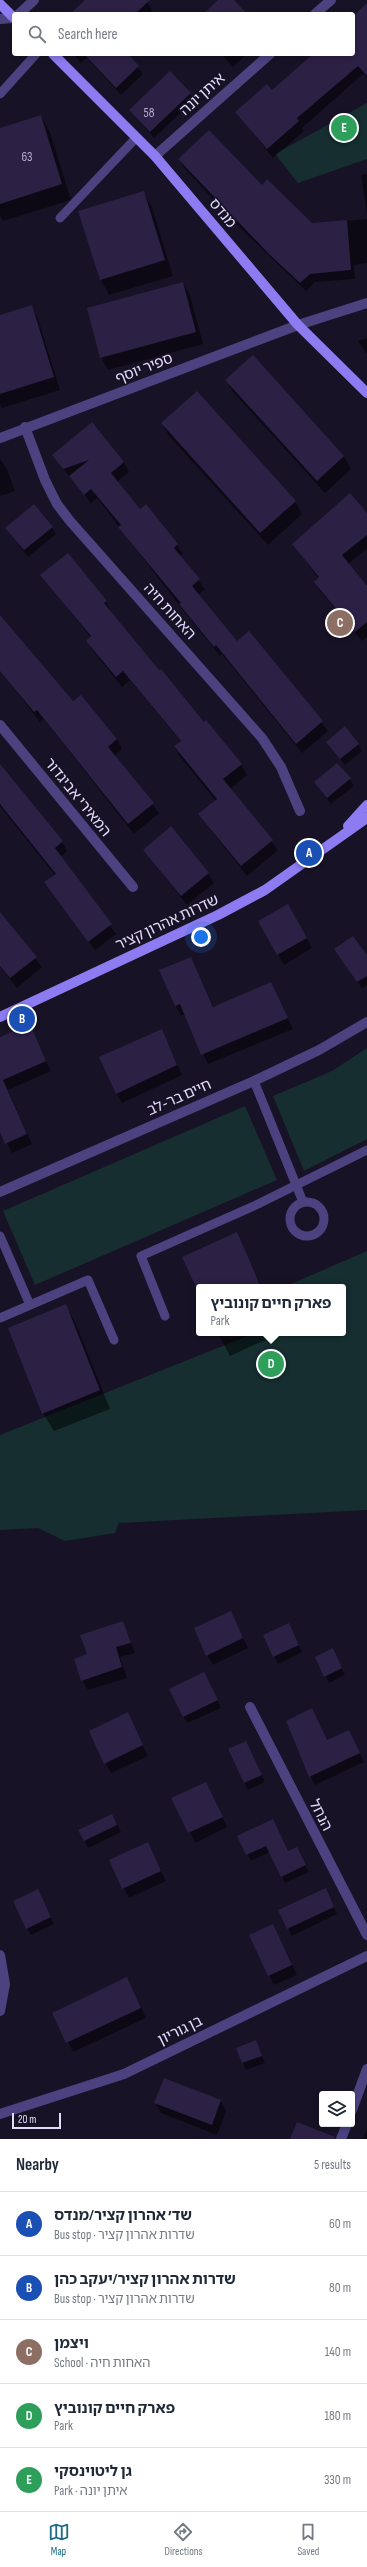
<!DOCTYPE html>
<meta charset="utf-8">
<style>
body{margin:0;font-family:"Sofia Sans Condensed","Noto Sans Hebrew",sans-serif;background:#f2f2f3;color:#1f2937}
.controls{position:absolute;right:12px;bottom:12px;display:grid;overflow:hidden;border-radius:4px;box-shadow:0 2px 6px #0003}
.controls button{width:36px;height:36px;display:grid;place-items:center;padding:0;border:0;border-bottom:1px solid #e0e1e3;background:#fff;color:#1f2937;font:20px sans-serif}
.scale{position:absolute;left:12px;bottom:10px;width:49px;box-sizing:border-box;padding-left:4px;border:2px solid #e3dbfb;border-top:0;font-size:11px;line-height:14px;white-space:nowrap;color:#e3dbfb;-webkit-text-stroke:3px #181226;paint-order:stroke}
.you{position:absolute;left:201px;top:937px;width:14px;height:14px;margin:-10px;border:3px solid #fff;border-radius:50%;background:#1a73e8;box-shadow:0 0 0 6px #1a73e833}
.badge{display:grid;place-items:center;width:26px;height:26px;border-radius:50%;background:#1d6b86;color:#fff;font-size:13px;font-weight:700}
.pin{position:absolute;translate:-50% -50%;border:2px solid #fff;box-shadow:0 1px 4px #0006}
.popup{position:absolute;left:196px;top:1284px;width:150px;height:52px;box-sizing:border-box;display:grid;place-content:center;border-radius:4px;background:#fff;filter:drop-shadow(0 1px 3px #0005);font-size:13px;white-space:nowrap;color:#747a83}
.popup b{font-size:15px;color:#1f2937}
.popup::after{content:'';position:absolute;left:50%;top:100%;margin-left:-8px;border:8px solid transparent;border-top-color:#fff}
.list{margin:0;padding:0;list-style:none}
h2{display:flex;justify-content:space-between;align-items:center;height:52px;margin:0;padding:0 16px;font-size:17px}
h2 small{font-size:13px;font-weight:400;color:#747a83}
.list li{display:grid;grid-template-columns:26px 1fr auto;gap:12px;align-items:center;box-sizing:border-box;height:64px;padding:0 16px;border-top:1px solid #e0e1e3}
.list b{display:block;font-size:15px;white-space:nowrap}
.list p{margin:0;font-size:13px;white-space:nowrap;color:#747a83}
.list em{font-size:13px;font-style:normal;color:#747a83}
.icon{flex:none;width:22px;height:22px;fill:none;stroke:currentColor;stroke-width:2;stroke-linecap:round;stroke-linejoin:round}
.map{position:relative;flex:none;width:367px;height:2139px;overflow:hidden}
.search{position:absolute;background:#fff;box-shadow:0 2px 6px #0003;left:12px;right:12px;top:12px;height:44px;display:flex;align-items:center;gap:10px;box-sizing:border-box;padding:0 14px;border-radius:4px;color:#747a83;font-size:15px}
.sheet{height:372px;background:#fff}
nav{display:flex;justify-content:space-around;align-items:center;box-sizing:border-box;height:56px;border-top:1px solid #e0e1e3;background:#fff;font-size:11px;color:#747a83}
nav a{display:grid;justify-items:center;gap:2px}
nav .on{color:#1d6b86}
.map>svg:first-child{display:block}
.green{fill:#162e30}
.shadow{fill:#0007}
.building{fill:#2c2045}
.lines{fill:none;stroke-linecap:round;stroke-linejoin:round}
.lane{stroke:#4c4280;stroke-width:9}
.street{stroke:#4c4280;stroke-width:10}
.secondary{stroke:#8d7cf1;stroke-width:10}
.labels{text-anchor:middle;stroke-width:3.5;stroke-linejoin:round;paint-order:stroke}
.number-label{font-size:13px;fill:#b5acce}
.street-label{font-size:15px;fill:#e3dbfb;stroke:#181226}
</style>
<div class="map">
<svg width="367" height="2139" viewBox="0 0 367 2139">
<rect width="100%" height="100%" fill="#181226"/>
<!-- green -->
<path class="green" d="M367,103V159L298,183L275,154Z
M367,1048V1139L304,1171L273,1096L332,1071Z
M245,1106L277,1180L35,1285L3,1211Z
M367,1251V1510L119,1523L115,1533L65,1541L38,1528L0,1530V1435L255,1333H343V1287H284Z"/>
<!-- shadow -->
<path class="shadow" d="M87,0H146L152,10L148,14H72Z
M367,4V78L363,74L302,128L304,131L273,158L236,112L272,91L315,54H353V15Z
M73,54H127L143,74L121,95L87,58L81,63Z
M221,54H247L233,67Z
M190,94L194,100L154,138L130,110Z
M41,116L50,132L71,200L3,221L0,216V129Z
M179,160L262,187L311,224L367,219V263L354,265L355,279L315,282L306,291L237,225L184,168Z
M367,174V214L361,175Z
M143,192L152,207L173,276L109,295L101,280L79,212Z
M183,283L190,295L203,344L108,370L101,357Z
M31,306L38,319L60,390L2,408L0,404V316Z
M367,338V354L358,341Z
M253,356L344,457L351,469L325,493L233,392L226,380Z
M162,423L295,501L302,514L268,545L169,436Z
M53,456L124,462L129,472L117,482L140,510L146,506L177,545L183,554L180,556L205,589L198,595L237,642L249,633L328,731L302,753L222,654L220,656L186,614L97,498L91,503Z
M0,459L7,469L15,491L0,496Z
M367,515V549L348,564L367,587V637L362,641L321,592L315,582L319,579L293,544Z
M52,527L56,534L28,557L7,529Z
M42,575L106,601L111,612L159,671L241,765L247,775L230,789L278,850L247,876L199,815L216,801L180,757L175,747L181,742L130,680L122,687L93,651L87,641L91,638Z
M0,616L73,702L81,696L117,739L122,749L114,756L159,813L134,834L44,719L40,722L0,670Z
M327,742L358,744L362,751L345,765Z
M0,768L62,842L67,851L61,857L116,934L95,950L51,892L55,875L0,806Z
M350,779L354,786L331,804L315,782Z
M144,850L208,873L214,883L187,905Z
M288,905L312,948L284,965L259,921Z
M0,914L42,967L17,988L0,967Z
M340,956L367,957V985L362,988Z
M191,958L214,1008L271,984L293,1029L208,1064L185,1014L181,1016L176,1006L160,971Z
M29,1025L51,1071L8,1090L32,1144L12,1153L0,1129V1038Z
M161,1030L182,1075L122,1103L116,1093Z
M236,1234L262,1287H199V1292L183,1257Z
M66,1306L76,1324L110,1409L54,1431L43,1413Z
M218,1333H280L230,1356Z
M230,1612L248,1648L213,1665L207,1655Z
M123,1622L135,1653L120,1657L127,1678L88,1690L82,1680L88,1655Z
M292,1631L302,1652L278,1664L264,1635Z
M336,1656L345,1675L329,1683L325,1676Z
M208,1680L221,1708L187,1723L183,1716Z
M312,1709L327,1741L353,1740L364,1762L315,1785L300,1754L302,1753Z
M133,1724L148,1756L111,1773L105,1763Z
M246,1742L265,1782L248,1790L229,1750Z
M211,1793L227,1827L195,1843L173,1798Z
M116,1822L121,1832L88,1848L80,1831Z
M239,1836L300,1855L309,1872L285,1883L270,1852L251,1861Z
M147,1843L166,1881L129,1898L110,1861Z
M329,1896L337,1914L292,1936L280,1911Z
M41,1897L54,1924L31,1935L27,1928Z
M273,1925L297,1975L274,1985L269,1975Z
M127,1978L146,2018L73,2052L54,2013Z
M255,2042L265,2063L246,2070L237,2048Z
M221,2101L226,2111L217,2135L161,2113L156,2103Z
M367,2128V2139H363Z"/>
<!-- building -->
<path class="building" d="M85,0H150L135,14H70Z
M218,0H234L247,14H203Z
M367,3V76L358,66L297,118L299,121L267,149L235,112L267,84L272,90L313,54H353V16Z
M84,54H128L139,66L116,88Z
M170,71L191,93L150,132L129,110Z
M41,115L62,184L0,204V128Z
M209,130L262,185L267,179L312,223L347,220L351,270L310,274L300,283L269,254L178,159Z
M144,191L165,260L100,280L78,211Z
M183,282L196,332L100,358L87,308Z
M32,305L54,377L0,394V315Z
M253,355L344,456L317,481L225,380Z
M197,391L296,501L260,533L161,423Z
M92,422L124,462L111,473L140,509L146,504L178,544L174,548L200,579L192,586L237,641L249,631L323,721L296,744L216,645L214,647L179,604L181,603L118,527L121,525L91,489L84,495L69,476L89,460L63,469L52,455Z
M350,493L367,513V535L342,555L367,586V622L355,632L314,582L319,577L292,544Z
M34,504L53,527L24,550L5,528Z
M68,553L107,601L104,603L159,670L161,669L204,722L206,720L242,764L223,779L273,840L241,866L198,814L217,799L174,746L181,741L123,671L116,677L86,641L91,636L40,575Z
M0,615L73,701L81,695L117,739L108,747L154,803L128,824L37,710L34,712L0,671Z
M345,726L359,744L340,759L326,742Z
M337,763L351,778L327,798L314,782Z
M0,764L63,841L55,848L112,924L88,942L44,882L56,874L0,804Z
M171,826L209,873L181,896L143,850Z
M288,904L307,938L277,955L258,921Z
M0,912L37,957L10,978L0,966Z
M353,936L367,955V976L357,982L334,949Z
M191,957L213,1007L271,982L288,1018L201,1055L180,1004L175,1006L159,970Z
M30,1024L46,1061L3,1080L27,1134L5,1144L0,1132V1037Z
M162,1029L177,1065L116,1094L99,1057Z
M237,1232L261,1287H196L182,1257Z
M66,1304L100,1390L42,1414L8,1328Z
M231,1611L243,1638L206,1656L194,1628Z
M123,1621L131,1643L116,1647L122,1667L81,1681L74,1659L87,1654L80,1635Z
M289,1623L299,1645L273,1657L263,1635Z
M333,1648L342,1668L324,1677L315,1657Z
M204,1672L218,1700L183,1717L169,1689Z
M312,1708L327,1740L349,1730L360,1753L309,1777L286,1721Z
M128,1712L143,1745L104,1764L89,1731Z
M246,1741L262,1775L244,1783L228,1749Z
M206,1782L223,1817L188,1833L171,1798Z
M112,1814L117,1825L84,1841L78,1830Z
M273,1819L288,1851L297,1847L306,1865L281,1877L266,1846L246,1855L237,1836Z
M148,1842L161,1871L122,1889L109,1860Z
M326,1888L334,1907L287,1929L278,1910Z
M38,1889L51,1917L26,1929L13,1901Z
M273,1924L292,1965L268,1976L249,1935Z
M127,1977L141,2008L66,2043L52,2013Z
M256,2040L262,2056L242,2063L236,2048Z
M164,2078L221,2100L212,2125L154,2103Z
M297,2122L335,2137V2139H290Z"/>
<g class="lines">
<!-- lane -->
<path class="lane" d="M0,94L36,54
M60,218L135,139
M254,1081L303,1202
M290 1219a17 17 0 1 1 34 0a17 17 0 1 1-34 0Z
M0,1236L30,1305
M165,1316L141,1256L256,1205L367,1150
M0,1318L88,1280L114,1340"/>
<!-- street -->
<path class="street" d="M19,14L34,0
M315,14L331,0
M0,19L14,18
M155,156L270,54
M25,427L45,480L57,504L70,521L262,738L281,767L300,811
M0,438L298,325L367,303
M0,725L133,887
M0,1192L254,1081L319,1050L367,1022
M250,1707L367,1935
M0,1955L5,1984L0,2011
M352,2110L367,2069
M0,2114L124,2074L367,1956
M341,2139L347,2124"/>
<!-- secondary -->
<path class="secondary" d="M0,4L14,18
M53,54L155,156L298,325L367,393
M348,826L367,805
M0,1017L218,915L265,890L367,818"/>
</g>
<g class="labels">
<!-- number labels -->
<g class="number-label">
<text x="149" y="117">58</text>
<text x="27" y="161">63</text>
</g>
<!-- street labels -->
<g class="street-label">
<text transform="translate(202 94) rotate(-42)" y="5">איתן יונה</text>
<text transform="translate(223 213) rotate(50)" y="5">מנדס</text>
<text transform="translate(144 368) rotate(-21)" y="5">ספיר יוסף</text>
<text transform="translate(170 611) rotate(48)" y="5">האחות חיה</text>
<text transform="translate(78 797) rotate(51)" y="5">המאירי אביגדור</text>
<text transform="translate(167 922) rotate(-25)" y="5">שדרות אהרון קציר</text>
<text transform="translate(179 1097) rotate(-24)" y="5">חיים בר-לב</text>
<text transform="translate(321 1815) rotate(63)" y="5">הנחל</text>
<text transform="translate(180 2030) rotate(-26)" y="5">בן גוריון</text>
</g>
</g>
</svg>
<div class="controls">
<button><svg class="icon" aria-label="layers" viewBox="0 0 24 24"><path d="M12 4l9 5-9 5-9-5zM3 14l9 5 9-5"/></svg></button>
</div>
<div class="scale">20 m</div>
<div class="you"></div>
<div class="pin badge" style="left:309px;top:853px;background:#1a4fb4">A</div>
<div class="pin badge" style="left:22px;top:1019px;background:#1a4fb4">B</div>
<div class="pin badge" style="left:340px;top:623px;background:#8d6e63">C</div>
<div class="pin badge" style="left:271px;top:1364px;background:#2e9e5b">D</div>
<div class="popup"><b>פארק חיים קונוביץ</b>Park</div>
<div class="pin badge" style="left:344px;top:128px;background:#2e9e5b">E</div>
<div class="search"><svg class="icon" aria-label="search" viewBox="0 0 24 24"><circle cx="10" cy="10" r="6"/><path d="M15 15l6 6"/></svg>Search here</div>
</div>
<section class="sheet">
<h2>Nearby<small>5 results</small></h2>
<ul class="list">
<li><span class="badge" style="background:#1a4fb4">A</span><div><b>שד׳ אהרון קציר/מנדס</b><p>Bus stop · שדרות אהרון קציר</p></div><em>60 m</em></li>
<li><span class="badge" style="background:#1a4fb4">B</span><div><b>שדרות אהרון קציר/יעקב כהן</b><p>Bus stop · שדרות אהרון קציר</p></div><em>80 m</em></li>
<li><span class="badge" style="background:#8d6e63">C</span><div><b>ויצמן</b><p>School · האחות חיה</p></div><em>140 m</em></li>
<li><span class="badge" style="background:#2e9e5b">D</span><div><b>פארק חיים קונוביץ</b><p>Park</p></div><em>180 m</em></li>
<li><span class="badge" style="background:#2e9e5b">E</span><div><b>גן ליטוינסקי</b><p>Park · איתן יונה</p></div><em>330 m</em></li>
</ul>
</section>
<nav>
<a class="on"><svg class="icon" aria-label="map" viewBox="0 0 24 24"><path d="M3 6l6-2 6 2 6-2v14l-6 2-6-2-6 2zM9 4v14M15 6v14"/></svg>Map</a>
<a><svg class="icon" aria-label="directions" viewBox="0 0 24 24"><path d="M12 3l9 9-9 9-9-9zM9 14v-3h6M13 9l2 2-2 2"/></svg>Directions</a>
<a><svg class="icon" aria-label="saved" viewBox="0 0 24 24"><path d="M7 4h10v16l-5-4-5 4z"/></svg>Saved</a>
</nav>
